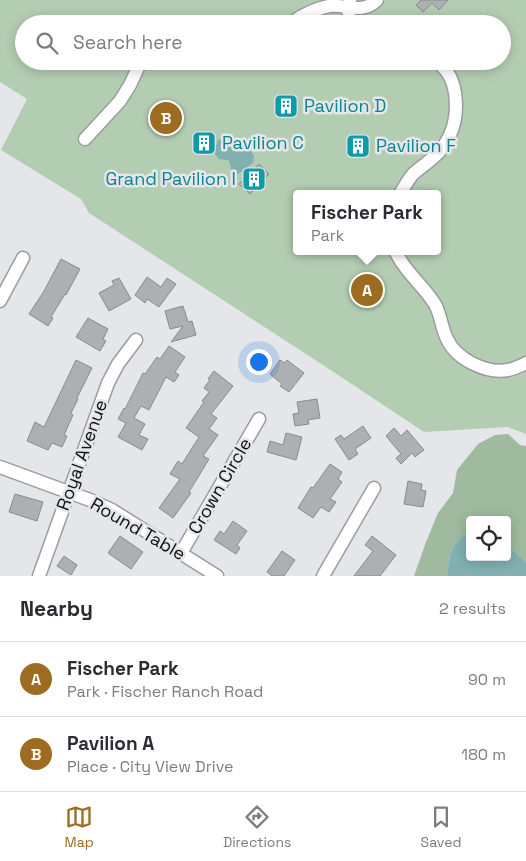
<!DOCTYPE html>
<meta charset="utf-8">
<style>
body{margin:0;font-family:"Space Grotesk",sans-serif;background:#f7f7f7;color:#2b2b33}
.controls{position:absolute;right:15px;bottom:15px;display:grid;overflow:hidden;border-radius:5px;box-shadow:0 2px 12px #0003}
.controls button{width:45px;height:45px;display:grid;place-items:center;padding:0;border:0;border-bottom:1px solid #e1e1e2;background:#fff;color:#2b2b33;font:25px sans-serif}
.you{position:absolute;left:258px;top:361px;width:18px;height:18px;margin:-12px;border:4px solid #fff;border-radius:50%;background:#1a73e8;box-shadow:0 0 0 8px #1a73e833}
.badge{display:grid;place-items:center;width:32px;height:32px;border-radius:50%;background:#9e6c21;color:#fff;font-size:16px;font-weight:700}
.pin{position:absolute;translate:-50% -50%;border:2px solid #fff;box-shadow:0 1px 5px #0006}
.popup{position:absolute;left:293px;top:190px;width:148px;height:65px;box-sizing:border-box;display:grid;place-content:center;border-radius:5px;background:#fff;filter:drop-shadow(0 1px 4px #0005);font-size:16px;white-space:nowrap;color:#7c7c81}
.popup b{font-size:19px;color:#2b2b33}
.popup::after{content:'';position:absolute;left:50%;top:100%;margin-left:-10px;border:10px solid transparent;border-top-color:#fff}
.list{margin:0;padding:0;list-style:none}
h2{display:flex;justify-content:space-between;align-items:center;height:65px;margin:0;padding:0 20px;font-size:21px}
h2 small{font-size:16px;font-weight:400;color:#7c7c81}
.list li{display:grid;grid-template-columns:32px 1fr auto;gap:15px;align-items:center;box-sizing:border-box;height:75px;padding:0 20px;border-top:1px solid #e1e1e2}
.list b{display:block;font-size:19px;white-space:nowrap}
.list p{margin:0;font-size:16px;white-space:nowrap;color:#7c7c81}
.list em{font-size:16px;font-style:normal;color:#7c7c81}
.icon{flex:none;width:28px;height:28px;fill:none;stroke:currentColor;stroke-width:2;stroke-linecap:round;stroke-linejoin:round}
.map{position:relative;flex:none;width:526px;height:576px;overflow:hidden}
.search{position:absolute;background:#fff;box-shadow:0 2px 12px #0003;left:15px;right:15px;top:15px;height:55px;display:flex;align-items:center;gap:12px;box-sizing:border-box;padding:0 18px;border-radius:28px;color:#7c7c81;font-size:19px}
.sheet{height:215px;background:#fff}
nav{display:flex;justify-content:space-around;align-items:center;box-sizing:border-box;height:70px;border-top:1px solid #e1e1e2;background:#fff;font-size:14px;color:#7c7c81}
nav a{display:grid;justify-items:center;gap:2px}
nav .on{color:#9e6c21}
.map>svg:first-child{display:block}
.green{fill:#b3cdb2;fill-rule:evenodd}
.forest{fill:#9fba9e}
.water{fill:#82b0b1}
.building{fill:#adafb2;stroke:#898b8d}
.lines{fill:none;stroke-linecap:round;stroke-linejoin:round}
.minor-casing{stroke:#9a9c9e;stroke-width:15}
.minor{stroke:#fff;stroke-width:12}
.labels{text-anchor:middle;stroke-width:5;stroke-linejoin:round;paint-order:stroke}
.culture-label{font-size:18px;fill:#0d838f;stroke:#e4e6e9;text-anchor:start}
.street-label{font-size:18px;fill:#101112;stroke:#e4e6e9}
</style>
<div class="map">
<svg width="526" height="576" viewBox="0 0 526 576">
<rect width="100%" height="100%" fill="#e4e6e9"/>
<!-- green -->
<path class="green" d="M0,0H526V434L507,427L424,432L326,367L89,213L81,199L1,150L27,99L0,82ZM24,24H502V61H24ZM297,194H437V251H297Z"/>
<!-- forest -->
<path class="forest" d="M508,434L520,445L526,446V562L507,545V520H470V531C450,543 450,555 447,576H414L426,542L438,513L453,493L457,470L478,444L495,435Z"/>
<!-- water -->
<path class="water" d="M227,137C237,139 238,145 245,148C250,151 251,150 254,156L253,163L238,174H235C229,170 232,165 228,160L219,159C212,153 216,147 218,140Z
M470,531V557H507V545L526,562V576H447C450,555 450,543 470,531Z"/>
<!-- building -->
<path class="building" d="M421,0H448L439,10L432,3L423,12L416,5Z
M259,164L269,174L250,194L239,184Z
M61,259L80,269L66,295L65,294L51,317L53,318L48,326L29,314L44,291Z
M147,277L161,287L167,278L176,284L159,307L147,299L145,303L135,295Z
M119,278L131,299L109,311L99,293L114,285L112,281Z
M183,306L188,322L192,321L196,335L171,342L183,326L170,329L165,311Z
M88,318L108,329L103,339L106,341L100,351L76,337Z
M169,346L185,357L175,372L179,375L174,382L166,377L149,410L141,406L134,418L145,424L139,435L148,439L142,450L118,437L126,423L118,419L124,408L125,409L143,373L145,374L157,357L160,359Z
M76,360L92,368L77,398L78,399L71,413L73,415L64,435L67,436L62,447L52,443L48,450L27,441L35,422L44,427Z
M280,360L285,363L287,360L304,373L289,392L280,386L282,384L270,374Z
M214,371L233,386L211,414L217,418L209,429L218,435L203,456L209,459L189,492L191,493L173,518L159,508L180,479L170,474L178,461L182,464L199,437L186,428L204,402L202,401L209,392L204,388L210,380L208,379Z
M317,399L320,418L308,420L309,424L295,426L293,414L299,413L297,402Z
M363,426L371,438L355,449L358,454L349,460L335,439L341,435L344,439Z
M394,428L401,436L407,430L424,450L415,457L412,453L401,464L396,458L401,454L386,436Z
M286,433L302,437L296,460L267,452L270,441L283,445Z
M330,464L342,472L338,479L342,482L330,499L336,502L329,512L321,507L313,518L298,508L311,487L313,488Z
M408,481L422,484L421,490L426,491L423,507L404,504Z
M15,494L43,502L37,521L9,512Z
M233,521L247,531L237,545L240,548L236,554L214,540L220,531L224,534Z
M120,536L143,552L131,569L108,553Z
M372,536L396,555L380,576H354L373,551L365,545Z
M282,551L295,560L284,576H272L267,572Z
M64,556L77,565L71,575L57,566Z"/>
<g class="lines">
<!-- minor casing -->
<g class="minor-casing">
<path id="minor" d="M290,24C302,15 314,9 329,6C347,4 362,15 377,0
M348,24L349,8L350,0
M85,139L120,101L130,85L141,61
M400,194C404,187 408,180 413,174C422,166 432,160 440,151C454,134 458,114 455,93C453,79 447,68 435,61
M395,251C398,256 400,260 403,264C413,279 427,290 436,306C441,317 442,329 447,339C456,359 486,374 508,370C514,369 520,366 526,363
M0,301L23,258
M0,467L90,500L112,510L217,576
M181,553L259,419
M39,576L108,383L118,364L136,340
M323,576L374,488"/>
</g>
<!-- minor -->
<use href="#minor" class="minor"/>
</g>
<!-- icons -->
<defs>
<g id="building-square" transform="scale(1.25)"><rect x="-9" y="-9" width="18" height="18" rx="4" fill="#0f9aa8" stroke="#e4e6e9"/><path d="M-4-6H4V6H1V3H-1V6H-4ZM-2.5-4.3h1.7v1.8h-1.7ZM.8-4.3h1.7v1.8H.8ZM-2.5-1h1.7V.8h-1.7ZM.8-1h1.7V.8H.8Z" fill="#fff"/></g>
</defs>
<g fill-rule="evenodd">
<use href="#building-square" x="286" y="106"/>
<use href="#building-square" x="204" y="143"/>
<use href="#building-square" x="358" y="146"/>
<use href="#building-square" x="254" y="179"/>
</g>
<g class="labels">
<!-- culture labels -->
<g class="culture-label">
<text x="304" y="112">Pavilion D</text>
<text x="222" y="149">Pavilion C</text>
<text x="376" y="152">Pavilion F</text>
<text x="236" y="185" text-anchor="end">Grand Pavilion I</text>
</g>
<!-- street labels -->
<g class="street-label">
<text transform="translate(82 455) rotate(-70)" y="6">Royal Avenue</text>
<text transform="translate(220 486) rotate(-60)" y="6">Crown Circle</text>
<text transform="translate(138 529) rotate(30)" y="6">Round Table</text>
</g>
</g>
</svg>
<div class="controls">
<button><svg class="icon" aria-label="locate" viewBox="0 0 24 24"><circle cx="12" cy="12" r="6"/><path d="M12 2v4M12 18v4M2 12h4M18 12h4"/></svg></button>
</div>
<div class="you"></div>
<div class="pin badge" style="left:367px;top:290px">A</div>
<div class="popup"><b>Fischer Park</b>Park</div>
<div class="pin badge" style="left:166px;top:118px">B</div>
<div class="search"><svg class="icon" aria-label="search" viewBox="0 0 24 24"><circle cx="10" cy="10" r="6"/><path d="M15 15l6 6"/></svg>Search here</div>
</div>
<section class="sheet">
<h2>Nearby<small>2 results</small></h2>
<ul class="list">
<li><span class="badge">A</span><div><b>Fischer Park</b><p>Park · Fischer Ranch Road</p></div><em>90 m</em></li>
<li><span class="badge">B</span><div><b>Pavilion A</b><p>Place · City View Drive</p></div><em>180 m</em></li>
</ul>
</section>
<nav>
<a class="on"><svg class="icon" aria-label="map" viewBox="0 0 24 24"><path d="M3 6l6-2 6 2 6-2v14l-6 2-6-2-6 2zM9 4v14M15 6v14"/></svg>Map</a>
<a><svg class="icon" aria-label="directions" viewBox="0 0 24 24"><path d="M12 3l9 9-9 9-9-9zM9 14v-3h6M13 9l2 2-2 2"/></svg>Directions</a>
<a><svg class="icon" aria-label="saved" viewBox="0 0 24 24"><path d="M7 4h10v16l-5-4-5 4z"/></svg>Saved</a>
</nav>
